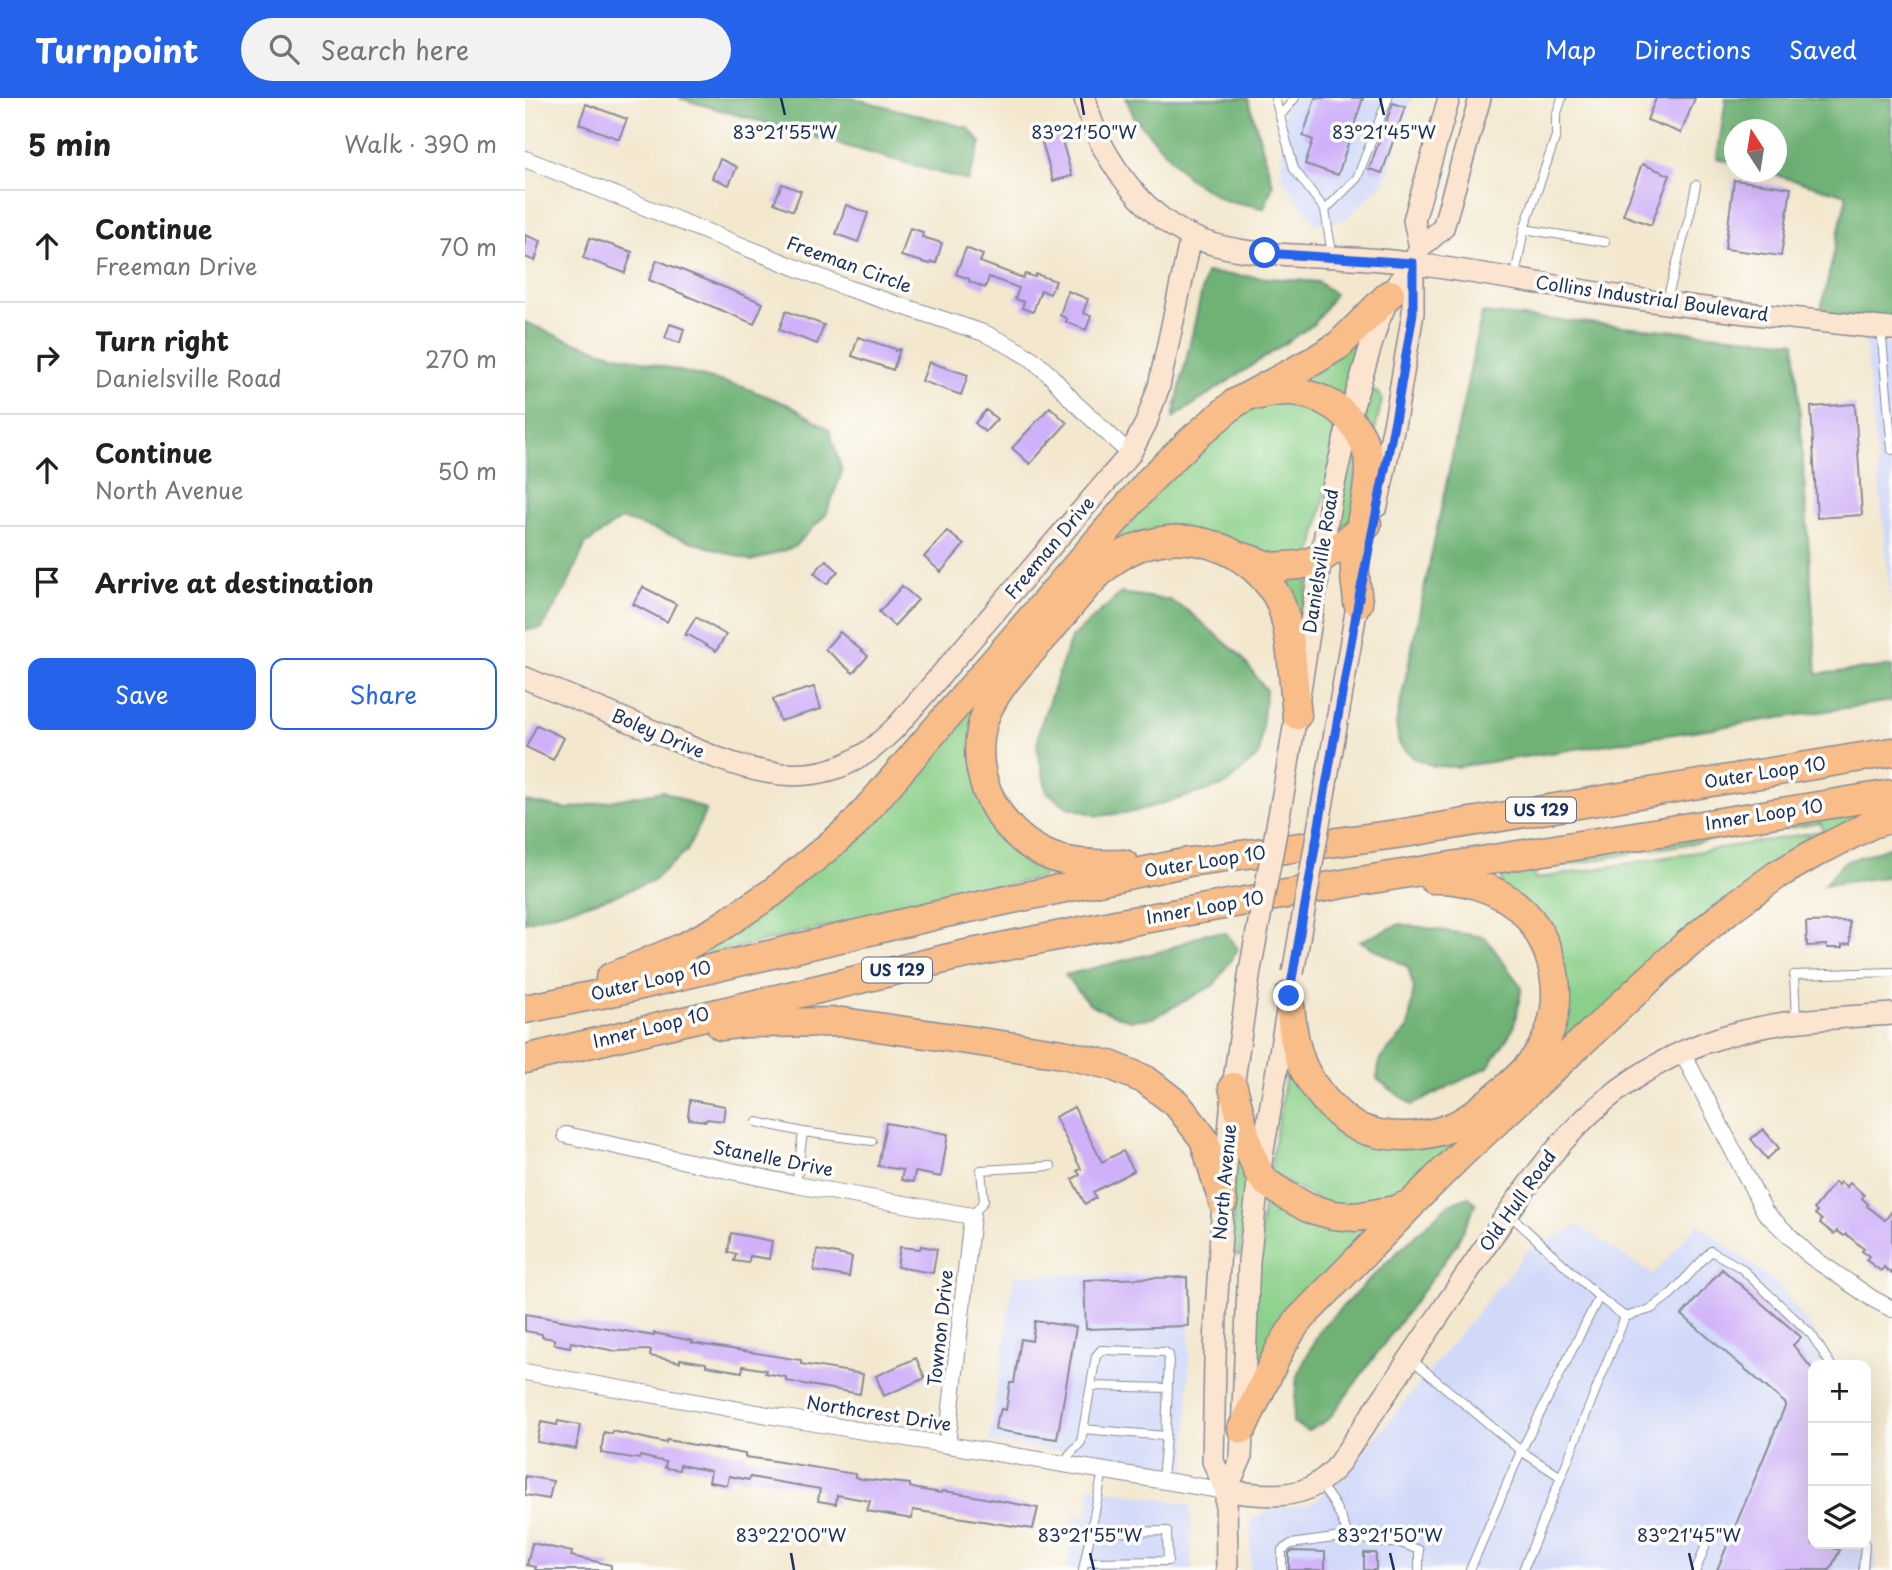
<!DOCTYPE html>
<meta charset="utf-8">
<style>
body{margin:0;font-family:"Playpen Sans",sans-serif;background:#f2f2f2;color:#202124}
.controls{position:absolute;right:21px;bottom:21px;display:grid;overflow:hidden;border-radius:14px;box-shadow:0 7px 28px #0002}
.controls button{width:63px;height:63px;display:grid;place-items:center;padding:0;border:0;border-bottom:2px solid #e0e0e0;background:#fff;color:#202124;font:35px sans-serif}
.compass{position:absolute;left:1199px;top:21px;width:63px;height:63px;border-radius:50%;background:#fff;box-shadow:0 7px 28px #0002;rotate:348deg}
.stop{position:absolute;width:21px;height:21px;margin:-16px;border:5px solid #2563eb;border-radius:50%;background:#fff}
.stop.end{background:#2563eb;border-color:#fff;box-shadow:0 2px 7px #0008}
.list{margin:0;padding:0;list-style:none}
h2{display:flex;justify-content:space-between;align-items:center;height:91px;margin:0;padding:0 28px;font-size:30px}
h2 small{font-size:23px;font-weight:400;color:#757577}
.list li{display:grid;grid-template-columns:46px 1fr auto;gap:21px;align-items:center;box-sizing:border-box;height:112px;padding:0 28px;border-top:2px solid #e0e0e0}
.list b{display:block;font-size:26px;white-space:nowrap}
.list p{margin:0;font-size:23px;white-space:nowrap;color:#757577}
.list em{font-size:23px;font-style:normal;color:#757577}
.actions{display:flex;gap:14px;padding:21px 28px}
.actions a{flex:1;padding:16px 0;border:2px solid #2563eb;border-radius:14px;text-align:center;font-size:24px;color:#2563eb}
.actions .main{background:#2563eb;color:#fff}
.icon{flex:none;width:38px;height:38px;fill:none;stroke:currentColor;stroke-width:2;stroke-linecap:round;stroke-linejoin:round}
.map{position:relative;flex:none;width:1367px;height:1472px;overflow:hidden}
header{display:flex;align-items:center;gap:42px;box-sizing:border-box;height:98px;padding:0 35px;background:#2563eb;color:#fff}
header strong{font-size:33px}
nav{display:flex;gap:38px;margin-inline-start:auto;font-size:24px}
.search{width:490px;height:63px;background:#f2f2f2;display:flex;align-items:center;gap:18px;box-sizing:border-box;padding:0 24px;border-radius:38px;color:#757577;font-size:26px}
main{display:flex}
aside{flex:1;background:#fff}
.map>svg:first-child{display:block}
.built{fill:#d1d9f9}
.green{fill:#8bd08a;stroke:#538074;stroke-width:2;fill-rule:evenodd}
.forest{fill:#70b276;stroke:#46706a;stroke-width:2}
.building{fill:#cfb0f9}
.lines{fill:none;stroke-linecap:round;stroke-linejoin:round}
.lane-casing{stroke:#878b96;stroke-width:10}
.street-casing{stroke:#878b96;stroke-width:18}
.secondary-casing{stroke:#878b96;stroke-width:24}
.highway-casing{stroke:#878b96;stroke-width:31}
.lane{stroke:#fff;stroke-width:8}
.street{stroke:#fff;stroke-width:16}
.secondary{stroke:#fce5d0;stroke-width:21}
.highway{stroke:#f8bd89;stroke-width:28}
.secondary-bridge-casing{stroke:#878b96;stroke-width:24;stroke-linecap:butt}
.secondary-bridge{stroke:#fce5d0;stroke-width:21}
.route{stroke:#2563eb;stroke-width:9}
.ticks{fill:none;stroke:#1b2f5e;stroke-width:2.5}
.labels{text-anchor:middle;stroke-width:7;stroke-linejoin:round;paint-order:stroke}
.shield{fill:#fdfcf7;stroke:#5f6c8c;stroke-width:2}
.shield-label{font-size:16px;font-weight:bold;fill:#1b2f5e}
.street-label{font-size:18px;fill:#1b2f5e;stroke:#fdfcf7}
.ticks-label{font-size:18px;text-anchor:middle;fill:#1b2f5e;stroke:#fdfcf7;stroke-width:7;stroke-linejoin:round;paint-order:stroke}
</style>
<header>
<strong>Turnpoint</strong>
<div class="search"><svg class="icon" aria-label="search" viewBox="0 0 24 24"><circle cx="10" cy="10" r="6"/><path d="M15 15l6 6"/></svg>Search here</div>
<nav><a>Map</a><a>Directions</a><a>Saved</a></nav>
</header>
<main>
<aside>
<h2>5 min<small>Walk · 390 m</small></h2>
<ul class="list">
<li><svg class="icon" aria-label="ahead" viewBox="0 0 24 24"><path d="M12 20V5M6 11l6-6 6 6"/></svg><div><b>Continue</b><p>Freeman Drive</p></div><em>70 m</em></li>
<li><svg class="icon" aria-label="right" viewBox="0 0 24 24"><path d="M7 20v-9h11M14 6l5 5-5 5"/></svg><div><b>Turn right</b><p>Danielsville Road</p></div><em>270 m</em></li>
<li><svg class="icon" aria-label="ahead" viewBox="0 0 24 24"><path d="M12 20V5M6 11l6-6 6 6"/></svg><div><b>Continue</b><p>North Avenue</p></div><em>50 m</em></li>
<li><svg class="icon" aria-label="arrive" viewBox="0 0 24 24"><path d="M6 21V4h12l-3 4 3 4H6"/></svg><div><b>Arrive at destination</b></div></li>
</ul>
<div class="actions"><a class="main">Save</a><a>Share</a></div>
</aside>
<div class="map">
<svg width="1367" height="1472" viewBox="0 0 1367 1472">
<rect width="100%" height="100%" fill="#fdfcf7"/>
<filter id="ink" filterUnits="userSpaceOnUse"><feTurbulence type="fractalNoise" baseFrequency=".0143" numOctaves="2"/><feDisplacementMap in="SourceGraphic" scale="14" xChannelSelector="R" yChannelSelector="G"/><feConvolveMatrix kernelMatrix="1 2 1 2 8 2 1 2 1" color-interpolation-filters="sRGB"/></filter>
<filter id="wash" filterUnits="userSpaceOnUse"><feTurbulence type="fractalNoise" baseFrequency=".00686" numOctaves="4" result="noise"/><feDisplacementMap in="SourceGraphic" scale="28" xChannelSelector="R" yChannelSelector="G"/><feGaussianBlur stdDeviation="1.57" result="paint"/><feColorMatrix in="noise" values="0 0 0 0 0 0 0 0 0 0 0 0 0 0 0 0 0 1.4 0 .05"/><feComposite in="paint" operator="in"/></filter>
<g filter="url(#wash)">
<rect width="100%" height="100%" fill="#f3e7ce"/>
<!-- built -->
<path class="built" d="M760,0H887L860,83L820,122L790,126L756,77Z
M1340,242L1367,245V513Z
M1173,1125L1255,1188L1313,1267H1288V1446H1341V1409L1352,1472H725L726,1422L749,1410L785,1406L818,1380L1001,1154L1053,1127L1128,1177Z
M666,1176L662,1370L464,1344L489,1177Z
M565,1388L666,1407L667,1472H542L548,1417H562Z"/>
<!-- green -->
<path class="green" d="M831,244L821,303L759,286Z
M844,290L854,296L857,302L848,340L834,323Z
M751,298L816,322L787,455L777,460L624,439L477,576L448,659L529,767L526,777L184,856L180,846L228,817L632,387L699,323Z
M831,347L829,419L809,438L827,349Z
M785,472L772,552L750,477Z
M1354,709L1314,735L881,1098L817,1113L744,1076L765,953L788,1003L923,1041L1037,909L976,787L978,772ZM1296,725L1298,733L1010,781L1009,773L1119,753Z
M712,1040L725,1073L715,1158L711,1156L707,1158L709,1070Z
M740,1090L857,1121L732,1271L729,1193Z"/>
<!-- forest -->
<path class="forest" d="M154,0H328L443,30L456,45L443,83Z
M601,0H723L748,87L739,110L699,102L663,80L609,19Z
M1201,0H1367V222L1295,216L1322,97L1239,74H1252V32H1210L1209,65L1192,60Z
M681,175L793,184L810,196L789,226L648,320Z
M957,215L1270,244L1292,576L1367,568V603L932,669L909,668L890,661L874,646L871,626Z
M0,224L37,240L81,254L218,289L264,307L304,331L317,374L301,417L269,449L227,463L96,421L60,447L41,490L17,530L0,532Z
M596,495L644,502L663,513L715,557L741,592L734,657L700,687L608,714L573,718L541,708L522,694L512,649L515,629L546,540Z
M138,693L181,712L162,753L127,783L86,799L0,824V703L42,711Z
M1367,748V778L1299,787L1319,764Z
M875,826L960,839L997,890L988,931L963,969L887,1007L852,981L855,961L883,931L889,890L883,869L835,843Z
M681,835H701L713,851L689,887L628,920L605,922L584,915L564,906L540,877L641,852Z
M944,1099L951,1106L931,1147L804,1321L783,1333L768,1325L772,1278L796,1230L860,1166L924,1106Z"/>
<g id="blocks">
<!-- building -->
<path class="building" d="M790,0H838L813,77L780,66L788,42L778,38Z
M1131,0H1170L1156,35L1122,22Z
M868,5L880,9L857,75L844,71Z
M61,6L102,21L94,41L54,26Z
M534,32L547,78L528,83L515,37Z
M195,61L212,69L204,87L187,80Z
M1117,66L1145,77L1126,127L1098,117Z
M1209,82L1266,90L1256,158L1200,151Z
M257,86L276,93L268,113L249,105Z
M321,107L343,115L333,144L311,136Z
M385,130L398,134L397,139L417,145L411,165L406,164L405,166L376,158Z
M0,137L16,143L10,163L0,159Z
M65,140L107,154L100,175L58,160Z
M441,150L458,157L455,164L498,180L500,176L510,179L511,176L531,183L525,196L516,192L508,214L497,210L499,204L490,201L494,190L464,179L460,190L444,183V181L431,176Z
M132,162L238,205L229,226L124,182Z
M543,193L563,201L558,215L566,218L561,232L541,224L542,221L535,217Z
M261,213L299,227L292,246L254,232Z
M145,226L159,231L155,245L140,240Z
M333,239L370,251V253L375,251L368,272L327,258Z
M404,264L443,277L436,297L397,283Z
M1330,306L1337,417L1292,420L1286,309Z
M525,309L542,325L505,366L487,350Z
M461,312L472,321L460,334L450,325Z
M422,433L439,447L416,474L399,459Z
M301,462L313,473L302,486L289,475Z
M377,488L393,502L369,528L354,514Z
M118,489L151,506L142,524L108,506Z
M171,519L201,537L191,553L164,537H160Z
M315,534L343,558L328,575L300,551Z
M289,589L296,611L255,623L248,601Z
M12,627L39,640L28,662L1,649Z
M1324,823L1325,846L1317,847V850H1302V847L1282,848L1281,824Z
M165,1002L200,1008L198,1023L182,1021L181,1023L164,1021V1018H163Z
M549,1009L577,1064L598,1053L609,1073L568,1094L571,1100L560,1106L547,1081L555,1077L552,1073L556,1071L530,1019Z
M361,1025L423,1036L416,1079L390,1074L388,1084L376,1082L378,1072L353,1068Z
M1238,1031L1254,1050L1242,1061L1226,1041Z
M1310,1084L1313,1087L1315,1084L1322,1089L1325,1085L1339,1097L1337,1100L1343,1106L1342,1108L1360,1122L1367,1113V1176L1359,1169L1356,1173L1341,1162L1344,1158L1337,1153L1339,1151L1321,1136L1319,1138L1312,1133L1309,1136L1295,1125L1297,1122L1290,1116L1292,1114L1289,1111Z
M206,1135L247,1143L244,1161L225,1158L223,1165L209,1163L211,1156L203,1154Z
M396,1148L412,1151L408,1175L372,1169L375,1149L395,1151Z
M292,1152L327,1159L324,1179L289,1173Z
M1197,1171L1276,1239L1268,1247L1288,1272V1446H1306L1305,1449L1315,1452L1305,1472H1192L1261,1306L1157,1217Z
M662,1179L663,1228L561,1231L559,1182Z
M0,1216L129,1238V1235L168,1243L167,1245L276,1262V1266L338,1276L335,1296L261,1283V1279L240,1275L241,1272L218,1268L217,1274L181,1268V1265L155,1261V1264L125,1258L126,1252L90,1253L46,1244L45,1249L29,1246V1241L17,1239V1236L0,1233Z
M510,1223L551,1229L532,1341L470,1332L472,1318H474L476,1311L481,1312L485,1285H489L496,1241L507,1243Z
M391,1260L400,1280L359,1298L351,1278Z
M33,1323L55,1327L51,1351L12,1344L16,1324L32,1327Z
M87,1333L141,1345L142,1342L220,1356V1359L243,1362L330,1376V1379L337,1381L385,1386V1389L392,1391L417,1395V1393L433,1395L513,1410L508,1431L388,1412L387,1421L342,1413L345,1403L312,1397L311,1406L293,1403L295,1391L225,1379L224,1382L204,1378L202,1387L184,1384L186,1373L155,1367L154,1372L140,1370L141,1364L115,1358L114,1361L76,1355L79,1334L87,1336Z
M0,1378L28,1383L24,1401L0,1397Z
M7,1445L47,1454L46,1458L86,1467V1472H10L11,1469L2,1467Z
M767,1453L800,1454V1472H764V1455Z
M839,1455H851V1472H839Z"/>
</g>
</g>
<g filter="url(#ink)">
<use href="#blocks" fill-opacity="0" stroke="#878b96" stroke-width="2"/>
<g class="lines">
<!-- lane casing -->
<g class="lane-casing">
<path id="lane" d="M750,0L769,71L800,112L807,156
M755,18L770,0
M800,112L832,80L863,0
M999,131L1080,144
M990,179L999,131L1031,38V18L1037,0
M1141,205L1165,116L1171,87
M1356,230L1367,352
M1271,922L1269,877L1367,874
M232,1024L278,1034
M271,1087L278,1034L347,1043
M983,1115L1074,1199L1100,1219
M447,1118L459,1103L456,1072L526,1068
M887,1262L996,1353L945,1472
M566,1288L643,1290
M558,1331L641,1338
M1341,1357L1342,1362L1341,1415
M542,1367L544,1357L556,1344L571,1258L576,1252L640,1254L644,1257L641,1338L637,1382
M1036,1379L1100,1219L1126,1211L1146,1196L1186,1153L1216,1170L1286,1236L1306,1267
M795,1387C809,1404 816,1417 823,1438
M560,1464L643,1463L642,1433L566,1435
M558,1472L578,1373
M757,1472V1452L766,1446L823,1438L859,1445H876L894,1452V1472
M998,1472L1036,1379L996,1353L1074,1199
M1171,1472L1180,1449
M1338,1472L1340,1446"/>
</g>
<!-- street casing -->
<g class="street-casing">
<path id="street" d="M0,61L322,190L459,235L485,248L507,261L526,278L549,304L605,356
M1157,954L1240,1114L1285,1158L1348,1201L1367,1211
M41,1037L271,1087L447,1118L422,1347
M0,1274L260,1320L701,1393"/>
</g>
<!-- secondary casing -->
<g class="secondary-casing">
<path id="secondary" d="M560,0C571,53 616,116 666,138C698,153 735,155 769,157C809,159 851,160 891,166C974,177 1057,194 1141,205C1216,215 1292,223 1367,231
M895,150L889,122L924,0
M852,408L871,317L888,215V165
M0,580C44,598 89,617 133,635C200,664 273,701 341,655C353,647 363,637 373,627L605,356L621,325L634,288L666,139
M801,686L835,491
M759,691L806,399L824,321L853,224L865,196L888,165L895,150L918,130L955,0
M701,1393C731,1396 767,1403 793,1385C799,1381 804,1376 810,1371C852,1309 893,1248 935,1186C1004,1085 1057,990 1179,945C1241,922 1302,920 1367,916
M701,1393L716,1360L724,1163L734,1076L761,919
M702,1472L701,1393L688,1363L691,1214L698,1104L708,989L725,872"/>
</g>
<!-- highway casing -->
<g class="highway-casing">
<path id="highway" d="M735,297C761,290 773,292 798,302C824,314 844,341 844,370C844,402 831,435 830,467C829,479 832,492 833,505
M718,459L747,469L775,467L796,460L814,449L842,426
M599,766C575,767 548,767 525,758C474,737 443,679 458,624C468,591 497,564 519,539C541,514 564,480 591,461C645,424 719,442 752,498C767,525 768,585 772,617
M85,880L161,848L191,832L248,794L326,730L627,380L670,339L710,305L790,262L814,247L865,196
M764,898C767,926 769,956 784,980C794,997 815,1021 832,1029C859,1041 899,1041 926,1029C943,1023 956,1010 970,999C988,985 1010,965 1020,944C1039,905 1032,863 1010,828C989,795 945,780 908,781
M0,911L91,893L425,814L664,764L879,735L1367,654
M196,928L220,925L318,924L538,956L585,967L621,982L652,1006L679,1041L698,1104
M0,961L432,858L596,825L835,783L1367,696
M708,989L724,1051L734,1076L742,1085L762,1098L783,1110L808,1117L831,1119L870,1112L887,1105L934,1058L1161,847L1206,810L1252,777L1290,755L1347,726L1367,720
M717,1331L756,1249L772,1224L886,1107"/>
</g>
<!-- lane -->
<use href="#lane" class="lane"/>
<!-- street -->
<use href="#street" class="street"/>
<!-- secondary -->
<use href="#secondary" class="secondary"/>
<!-- highway -->
<use href="#highway" class="highway"/>
<!-- secondary-bridge casing -->
<g class="secondary-bridge-casing">
<path id="secondary-bridge" d="M725,872L759,691
M768,875L801,686"/>
</g>
<!-- secondary-bridge -->
<use href="#secondary-bridge" class="secondary-bridge"/>
</g>
</g>
<g class="lines" filter="url(#ink)">
<!-- route -->
<path class="route" d="M740,155L888,165V215L871,317L833,505L764,898"/>
</g>
<!-- ticks -->
<path class="ticks" d="M256,0L260,17M556,0L559,17M855,0L859,17M266,1455L269,1472M565,1455L569,1472M865,1455L869,1472M1164,1455L1168,1472"/>
<g class="labels">
<!-- shield labels -->
<g class="shield">
<rect x="981" y="699.5" width="70" height="25" rx="5"/>
<rect x="337" y="859.5" width="70" height="25" rx="5"/>
</g>
<g class="shield-label">
<text x="1016" y="718">US 129</text>
<text x="372" y="878">US 129</text>
</g>
<!-- street labels -->
<g class="street-label">
<text transform="translate(324 167) rotate(20)" y="6">Freeman Circle</text>
<text transform="translate(1127 201) rotate(8)" y="6">Collins Industrial Boulevard</text>
<text transform="translate(525 450) rotate(-50)" y="6">Freeman Drive</text>
<text transform="translate(796 463) rotate(-81)" y="6">Danielsville Road</text>
<text transform="translate(133 636) rotate(23)" y="6">Boley Drive</text>
<text transform="translate(1240 675) rotate(-9)" y="6">Outer Loop 10</text>
<text transform="translate(1239 717) rotate(-9)" y="6">Inner Loop 10</text>
<text transform="translate(680 764) rotate(-9)" y="6">Outer Loop 10</text>
<text transform="translate(680 810) rotate(-10)" y="6">Inner Loop 10</text>
<text transform="translate(126 883) rotate(-13)" y="6">Outer Loop 10</text>
<text transform="translate(126 930) rotate(-14)" y="6">Inner Loop 10</text>
<text transform="translate(248 1061) rotate(11)" y="6">Stanelle Drive</text>
<text transform="translate(700 1084) rotate(-85)" y="6">North Avenue</text>
<text transform="translate(993 1103) rotate(-55)" y="6">Old Hull Road</text>
<text transform="translate(416 1230) rotate(-84)" y="6">Townon Drive</text>
<text transform="translate(354 1316) rotate(9)" y="6">Northcrest Drive</text>
</g>
</g>
<g class="ticks-label">
<text x="260" y="41">83°21'55"W</text>
<text x="559" y="41">83°21'50"W</text>
<text x="859" y="41">83°21'45"W</text>
<text x="266" y="1444">83°22'00"W</text>
<text x="565" y="1444">83°21'55"W</text>
<text x="865" y="1444">83°21'50"W</text>
<text x="1164" y="1444">83°21'45"W</text>
</g>
</svg>
<div class="controls">
<button>+</button>
<button>−</button>
<button><svg class="icon" aria-label="layers" viewBox="0 0 24 24"><path d="M12 4l9 5-9 5-9-5zM3 14l9 5 9-5"/></svg></button>
</div>
<svg class="compass" viewBox="-18 -18 36 36"><path d="M0-13l5 13h-10z" fill="#e53935"/><path d="M0 13l5-13h-10z" fill="#757577"/></svg>
<div class="stop" style="left:740px;top:155px"></div>
<div class="stop end" style="left:764px;top:898px"></div>
</div>
</main>
